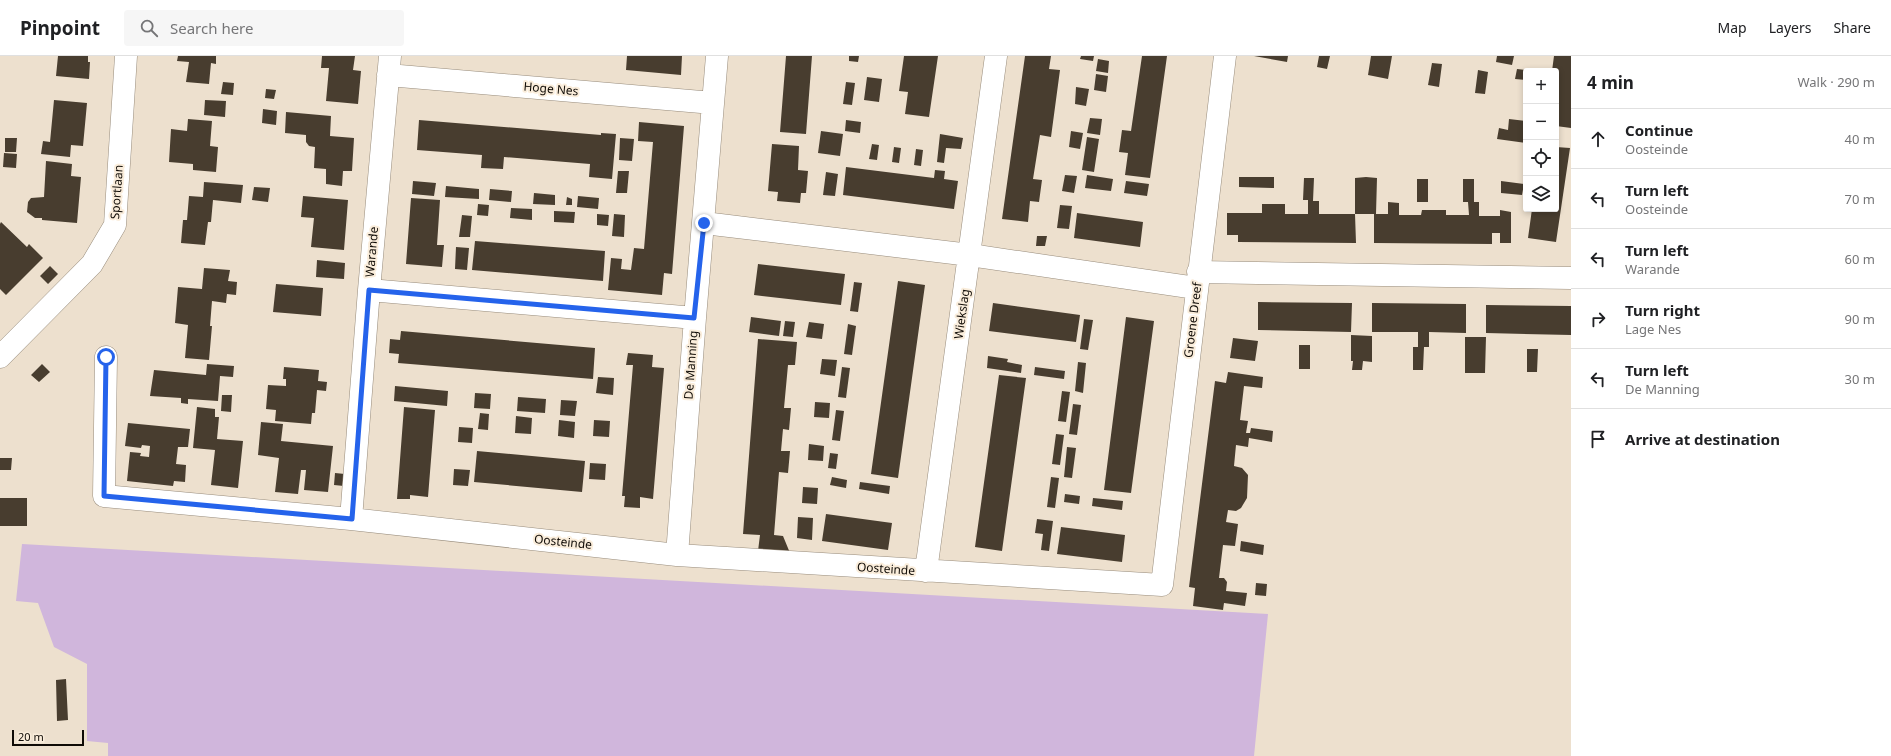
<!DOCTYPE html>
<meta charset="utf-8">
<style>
body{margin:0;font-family:"Noto Sans",sans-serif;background:#f6f6f6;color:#202124}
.controls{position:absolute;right:12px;top:12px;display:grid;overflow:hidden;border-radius:4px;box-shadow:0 2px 6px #0003}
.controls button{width:36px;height:36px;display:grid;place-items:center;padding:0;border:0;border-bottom:1px solid #e0e0e0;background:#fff;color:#202124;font:20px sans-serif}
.scale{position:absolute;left:12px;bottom:10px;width:72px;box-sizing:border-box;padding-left:4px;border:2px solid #0f0b06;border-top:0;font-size:11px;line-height:14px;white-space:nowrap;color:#0f0b06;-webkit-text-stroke:3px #faeddb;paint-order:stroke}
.stop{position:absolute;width:12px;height:12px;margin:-9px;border:3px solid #2563eb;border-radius:50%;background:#fff}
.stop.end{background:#2563eb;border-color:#fff;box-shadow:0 1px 4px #0008}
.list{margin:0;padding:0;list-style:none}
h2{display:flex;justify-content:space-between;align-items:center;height:52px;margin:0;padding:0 16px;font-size:17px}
h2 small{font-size:13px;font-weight:400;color:#757577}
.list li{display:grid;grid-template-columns:26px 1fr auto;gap:12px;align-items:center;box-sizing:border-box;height:60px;padding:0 16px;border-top:1px solid #e0e0e0}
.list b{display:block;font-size:15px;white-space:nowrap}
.list p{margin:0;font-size:13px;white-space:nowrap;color:#757577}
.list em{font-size:13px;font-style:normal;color:#757577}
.icon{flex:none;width:22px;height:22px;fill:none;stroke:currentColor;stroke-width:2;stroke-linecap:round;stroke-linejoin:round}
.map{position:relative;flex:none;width:1571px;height:700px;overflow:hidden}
header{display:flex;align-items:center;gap:24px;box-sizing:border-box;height:56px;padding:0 20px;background:#fff;border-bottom:1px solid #e0e0e0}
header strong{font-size:19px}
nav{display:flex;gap:22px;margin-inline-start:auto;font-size:14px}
.search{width:280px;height:36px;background:#f6f6f6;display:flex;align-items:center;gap:10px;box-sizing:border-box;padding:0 14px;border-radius:4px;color:#757577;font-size:15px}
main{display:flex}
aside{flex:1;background:#fff}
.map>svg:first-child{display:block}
.green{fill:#d0b6dc}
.building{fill:#483d2f}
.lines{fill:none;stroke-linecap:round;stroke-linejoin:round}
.minor-casing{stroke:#988c7c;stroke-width:23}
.minor{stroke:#fff;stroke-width:22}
.route{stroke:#2563eb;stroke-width:5}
.labels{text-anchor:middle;stroke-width:4;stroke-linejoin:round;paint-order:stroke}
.street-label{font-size:12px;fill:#0f0b06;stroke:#faeddb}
</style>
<header>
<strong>Pinpoint</strong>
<div class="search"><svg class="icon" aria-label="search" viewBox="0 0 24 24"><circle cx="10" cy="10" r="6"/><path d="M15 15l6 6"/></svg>Search here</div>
<nav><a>Map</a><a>Layers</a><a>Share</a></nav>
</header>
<main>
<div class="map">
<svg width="1571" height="700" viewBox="0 0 1571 700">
<rect width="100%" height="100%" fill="#ede0ce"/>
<!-- green -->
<path class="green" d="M22,488L1268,558L1254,700H108V687L87,685V608L54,591L38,547L16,545Z"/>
<!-- building -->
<path class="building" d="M58,0H88V6H90L89,23L56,20Z
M178,0H216V8L211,7L209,28L186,26L189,6L177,5Z
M322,0H355L353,14L361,15L358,48L326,45L329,12H321Z
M627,0H682L681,19L626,14Z
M786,0H812L806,78L780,76Z
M849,0H859L858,6L849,5Z
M904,0H938L929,61L905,58L908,36L899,35Z
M1025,0H1051L1049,13L1060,14L1051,81L1040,79L1033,123L1042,124L1039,146L1030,145L1028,166L1002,163Z
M1081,0H1094L1093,5L1080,3Z
M1142,0H1167L1150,122L1125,119L1128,97L1119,96L1122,74L1131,75Z
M1254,0H1288L1287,6Z
M1319,0H1330L1327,13L1317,11Z
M1371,0H1392L1388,23L1368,19Z
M1497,0H1514L1512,9L1496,6Z
M1554,0H1571V72L1556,70V15H1552Z
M1098,3L1109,5L1108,17L1096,15Z
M1432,7L1442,8L1439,31L1428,29Z
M1517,13L1526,14V24L1515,23Z
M1478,14L1488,16L1485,38L1475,37Z
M1096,18L1108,20L1106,36L1094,34Z
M867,21L882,23L879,46L864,44Z
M223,26L234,27L233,39L221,38Z
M846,26L855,27L852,49L843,48Z
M1076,31L1089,33L1086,50L1075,48Z
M266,33L276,34L274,43L265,42Z
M54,44L87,47L83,90L71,89L70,101L41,98L43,85L50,86Z
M205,44L226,45L225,61L204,59Z
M263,53L277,55L276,69L262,67Z
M286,56L331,60L330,80L354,82L352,115H343L342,130L326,128V113L314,112L315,91L309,90L306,86V79L285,77Z
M1090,62L1102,63L1100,79L1087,77Z
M188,63L212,65L210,90L218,91L216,116L193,114V108L169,106L171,73L187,75Z
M1509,63L1526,65V87L1497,83L1499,72L1508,74Z
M419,64L601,79V77L616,78L612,123L589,121L590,108L504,101L503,113L481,112L482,99L417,94Z
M846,64L861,66L860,77L845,75Z
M639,66L684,70L672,218L664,217L662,239L608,234L611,202L622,203L621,213L631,214L634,192L644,193L653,86L638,85Z
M821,75L843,78L840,100L818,97Z
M1071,75L1083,77L1080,93L1069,91Z
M940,78L963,82L961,93L946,92L944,107L937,106Z
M1087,81L1099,83L1094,116L1082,114Z
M5,82H17L16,96H5Z
M620,82L634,83L632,105L619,104Z
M772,88L799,90L798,114L808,115L806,137H801L800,147L777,145L778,136L768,135Z
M872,88L879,89L877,104L869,103Z
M894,91L901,92L899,107L892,106Z
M1556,91L1570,92L1556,186L1528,182L1532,153H1556Z
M916,93L923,94L921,110L914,109Z
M4,97L17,98L16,112L3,111Z
M46,105L72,108L71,120L81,121L77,167L42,164V162H35L27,156L28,146L31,142L44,141Z
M846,111L934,122L935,114L945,115L944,123L958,125L954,153L843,139Z
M618,115H629L627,137H616Z
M826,116L838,118L835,140L823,139Z
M1065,119L1077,120L1074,137L1062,135Z
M1087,119L1113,123L1111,135L1085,132Z
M1239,121H1274V132L1239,131Z
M1304,122H1314L1313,145H1319V158H1355V122L1366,121L1377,122L1376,158H1388V146L1399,147V159H1421L1422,154H1446V159H1469L1468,146H1463V123H1474V146H1479V160H1500V154L1511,156V187H1500V177H1492V188L1374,187V158H1355L1356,187L1238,186V179H1227V157H1262V148H1285V158H1308V144H1303Z
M1417,123H1428V146H1417Z
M413,125L436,127L434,140L412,138Z
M1126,125L1149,128L1147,140L1124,137Z
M1501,125L1524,128L1522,139L1501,137Z
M204,126L243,129L241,147L213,144L211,166H208L205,189L181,187L183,164H187L189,140L203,141Z
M446,130L479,133V143L445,141Z
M254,131L270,132L268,146L252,144Z
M490,133L512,135L511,146L489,144Z
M534,137L555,139V149L533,148Z
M303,140L348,144L344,194L311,191L314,162L301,161Z
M578,140L599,142L598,153L577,151Z
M567,141L572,143V149H566Z
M411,142L440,144L437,189H444L442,211L406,208Z
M478,148L489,149L488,160L477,159Z
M1060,149L1072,150L1069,173L1057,172Z
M511,152L532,153V164L510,162Z
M554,155L575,156L574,167L554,166Z
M1077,157L1143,166L1140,191L1074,182Z
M597,158L609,159L608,170L597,169Z
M614,158L625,159L624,181L612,180Z
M462,159L472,160L470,181H459Z
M1,166L27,191L29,188L43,202L6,239L0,233V168Z
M1037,180H1047L1045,190H1036Z
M475,185L605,195L603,225L472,214Z
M456,191L469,192L467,214L455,213Z
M317,204L345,207L344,223L316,221Z
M758,208L845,218L841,249L754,239Z
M50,210L58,218L48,228L40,220Z
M204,212L230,214L228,225L237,226L236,239L227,238L226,247L212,245L210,270H212L209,304L185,302L188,269L175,267L178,231L202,233Z
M898,225L925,229L898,422L871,418Z
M854,226L862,227L858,256L850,255Z
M276,228L323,232L321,260L273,256Z
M1258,246L1352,247L1351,276L1258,274Z
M993,247L1080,259L1076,286L989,275Z
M1372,247L1466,248V277L1429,276V291H1424L1423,314H1413V291H1418V276H1372Z
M1486,249L1571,250V279L1486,277Z
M751,261L781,265L779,280L749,276Z
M1126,261L1154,265L1131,437L1104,434Z
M1084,263L1093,264L1088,294L1080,293Z
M785,265L795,266L793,281L783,280Z
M809,266L824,268L822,283L806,281Z
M848,268L856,270L852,299L844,298Z
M401,275L595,292L593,323L398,307L399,298L389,297L390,283L400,284Z
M1351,279L1372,280V306L1363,305L1362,314H1352L1353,305H1351Z
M1465,281H1486L1485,317H1465Z
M1233,282L1258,285L1255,305L1230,302Z
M758,283L797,286L795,309H788L784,352H791L789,374L783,373L781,395H790L788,417L779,416L774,479L783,480L790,497L758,495L760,479L743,478Z
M1299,289H1310V313H1299Z
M1527,293H1538L1537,316H1527Z
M628,297L653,299L652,311L664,312L653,443L640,441V452L624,451L625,440H622L633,309H626Z
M988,300L1008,303L1007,306L1022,309L1021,317L987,312Z
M822,303L837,304L835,320L820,318Z
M1078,306L1086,307L1083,337L1075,335Z
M42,308L50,316L39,326L31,319Z
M207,308L234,310L233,321L220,320L218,345L188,343V348L181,347V342L150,340L154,314L206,319Z
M284,311L319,314L318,325L327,326L326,335L317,334L315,357H312L311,368L275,365L276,354L266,353L268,329L286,330V323H283Z
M842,311L850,312L846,342L838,341Z
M1035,311L1065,315L1064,323L1034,319Z
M1228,316L1263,321L1262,332L1244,330L1240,364L1248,365L1246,377H1250L1251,372L1273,375L1272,386L1249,382L1248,391L1236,389L1234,410L1242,412L1248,419L1247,442L1241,452L1236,455L1228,454L1226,466L1238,468L1235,490L1223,489L1219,522H1224L1227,526L1226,535L1247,537L1245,550L1224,547L1223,554L1193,550L1195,532L1189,531L1215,325L1226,327Z
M999,319L1026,322L1002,495L975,491Z
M598,321L614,322L613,339L596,337Z
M395,330L448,335L447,350L394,345Z
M1062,335L1070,336L1066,366L1058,365Z
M475,337L491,338L490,353L474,352Z
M222,339H232L231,356L221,355Z
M518,341L546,343L545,357L517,355Z
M561,344L577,345L575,360L560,359Z
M815,346L830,347L829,362L814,361Z
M1073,348L1081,349L1077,379L1069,378Z
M197,351L215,353V361H219L217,383L243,385L238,432L211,429L215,394L193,392Z
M404,351L435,354L428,441L410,439V443H397Z
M836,354L844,355L840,385L832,384Z
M480,357L489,358L488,374L478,373Z
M516,360L532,362L531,378L515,377Z
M559,364L575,366L574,382L558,380Z
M594,364L610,365L609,381L593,380Z
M261,366L283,368L281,385L333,390L328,436L304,434L306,414H301L298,438L275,436L279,402L258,399Z
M128,367L190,373L188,391H178L176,408L186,409L185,426L174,425L173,430L127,425L130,396L141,397L140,400L149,401L150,390L142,389L141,392L125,390Z
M459,371L473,372L472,387L458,386Z
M1056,378L1064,379L1060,409L1052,408Z
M809,388L824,390L823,405L808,404Z
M1067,391L1076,392L1072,422L1064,421Z
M477,395L585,405L582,436L474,426Z
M830,397L838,398L836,413L828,412Z
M0,402H12L11,414H0Z
M590,407L606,408L605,424L589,423Z
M454,413L470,414L468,430L453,429Z
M335,417L345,418L344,430L334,429Z
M832,421L847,424L846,432L830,429Z
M1051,421L1059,422L1055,452L1047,451Z
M860,426L890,430L889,438L859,433Z
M803,431L818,432L817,448L802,447Z
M1065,438L1080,440L1079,448L1064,446Z
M0,442H27V470H0Z
M1093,442L1123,445L1122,454L1092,450Z
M826,458L892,467L888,494L822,485Z
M798,461L813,462L812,484L797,482Z
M1037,463L1053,465L1049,495L1041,494L1043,478L1035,477Z
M1061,471L1125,479L1122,506L1057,498Z
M1241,485L1264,489L1263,499L1240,495Z
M1256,527L1267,528L1266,540L1255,539Z
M66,623L68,664L57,665L56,624Z"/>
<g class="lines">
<!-- minor casing -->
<g class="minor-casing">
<path id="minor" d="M388,19L713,47
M704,167L970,199L1196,232
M1198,216L1571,222
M369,234L695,262
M0,301L92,208L115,169L126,0
M106,301L104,440L351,463L677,499L1162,529L1225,0
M351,463L369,234L390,0
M677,499L695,262L717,0
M926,515L996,0"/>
</g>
<!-- minor -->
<use href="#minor" class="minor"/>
</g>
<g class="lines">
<!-- route -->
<path class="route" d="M106,301L104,440L352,463L369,234L694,262L704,167"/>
</g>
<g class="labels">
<!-- street labels -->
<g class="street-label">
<text transform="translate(551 33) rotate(5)" y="4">Hoge Nes</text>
<text transform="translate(117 136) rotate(-86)" y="4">Sportlaan</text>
<text transform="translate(372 196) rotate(-85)" y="4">Warande</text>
<text transform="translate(962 258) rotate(-82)" y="4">Wiekslag</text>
<text transform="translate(1193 264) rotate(-83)" y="4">Groene Dreef</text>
<text transform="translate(691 309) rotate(-86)" y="4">De Manning</text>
<text transform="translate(563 486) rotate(6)" y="4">Oosteinde</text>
<text transform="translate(886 513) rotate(4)" y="4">Oosteinde</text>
</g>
</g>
</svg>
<div class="controls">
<button>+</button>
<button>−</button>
<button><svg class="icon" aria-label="locate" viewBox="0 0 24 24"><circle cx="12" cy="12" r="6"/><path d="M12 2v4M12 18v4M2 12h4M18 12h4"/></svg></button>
<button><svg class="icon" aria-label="layers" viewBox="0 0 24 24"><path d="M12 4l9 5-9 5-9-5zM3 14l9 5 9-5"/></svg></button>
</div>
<div class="scale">20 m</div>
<div class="stop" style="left:106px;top:301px"></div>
<div class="stop end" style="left:704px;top:167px"></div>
</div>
<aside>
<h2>4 min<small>Walk · 290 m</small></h2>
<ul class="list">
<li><svg class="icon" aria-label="ahead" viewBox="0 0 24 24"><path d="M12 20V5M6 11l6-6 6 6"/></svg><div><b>Continue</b><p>Oosteinde</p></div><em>40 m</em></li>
<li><svg class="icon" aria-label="left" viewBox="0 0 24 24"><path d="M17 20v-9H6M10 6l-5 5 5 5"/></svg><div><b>Turn left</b><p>Oosteinde</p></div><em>70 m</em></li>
<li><svg class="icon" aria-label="left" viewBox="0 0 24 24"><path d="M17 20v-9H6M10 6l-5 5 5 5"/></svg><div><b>Turn left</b><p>Warande</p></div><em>60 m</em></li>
<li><svg class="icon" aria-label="right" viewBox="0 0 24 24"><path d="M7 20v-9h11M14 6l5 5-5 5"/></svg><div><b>Turn right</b><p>Lage Nes</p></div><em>90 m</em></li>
<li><svg class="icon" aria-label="left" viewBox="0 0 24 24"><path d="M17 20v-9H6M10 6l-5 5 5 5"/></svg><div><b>Turn left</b><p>De Manning</p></div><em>30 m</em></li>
<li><svg class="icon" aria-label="arrive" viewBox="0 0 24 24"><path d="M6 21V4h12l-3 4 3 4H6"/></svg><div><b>Arrive at destination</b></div></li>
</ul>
</aside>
</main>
